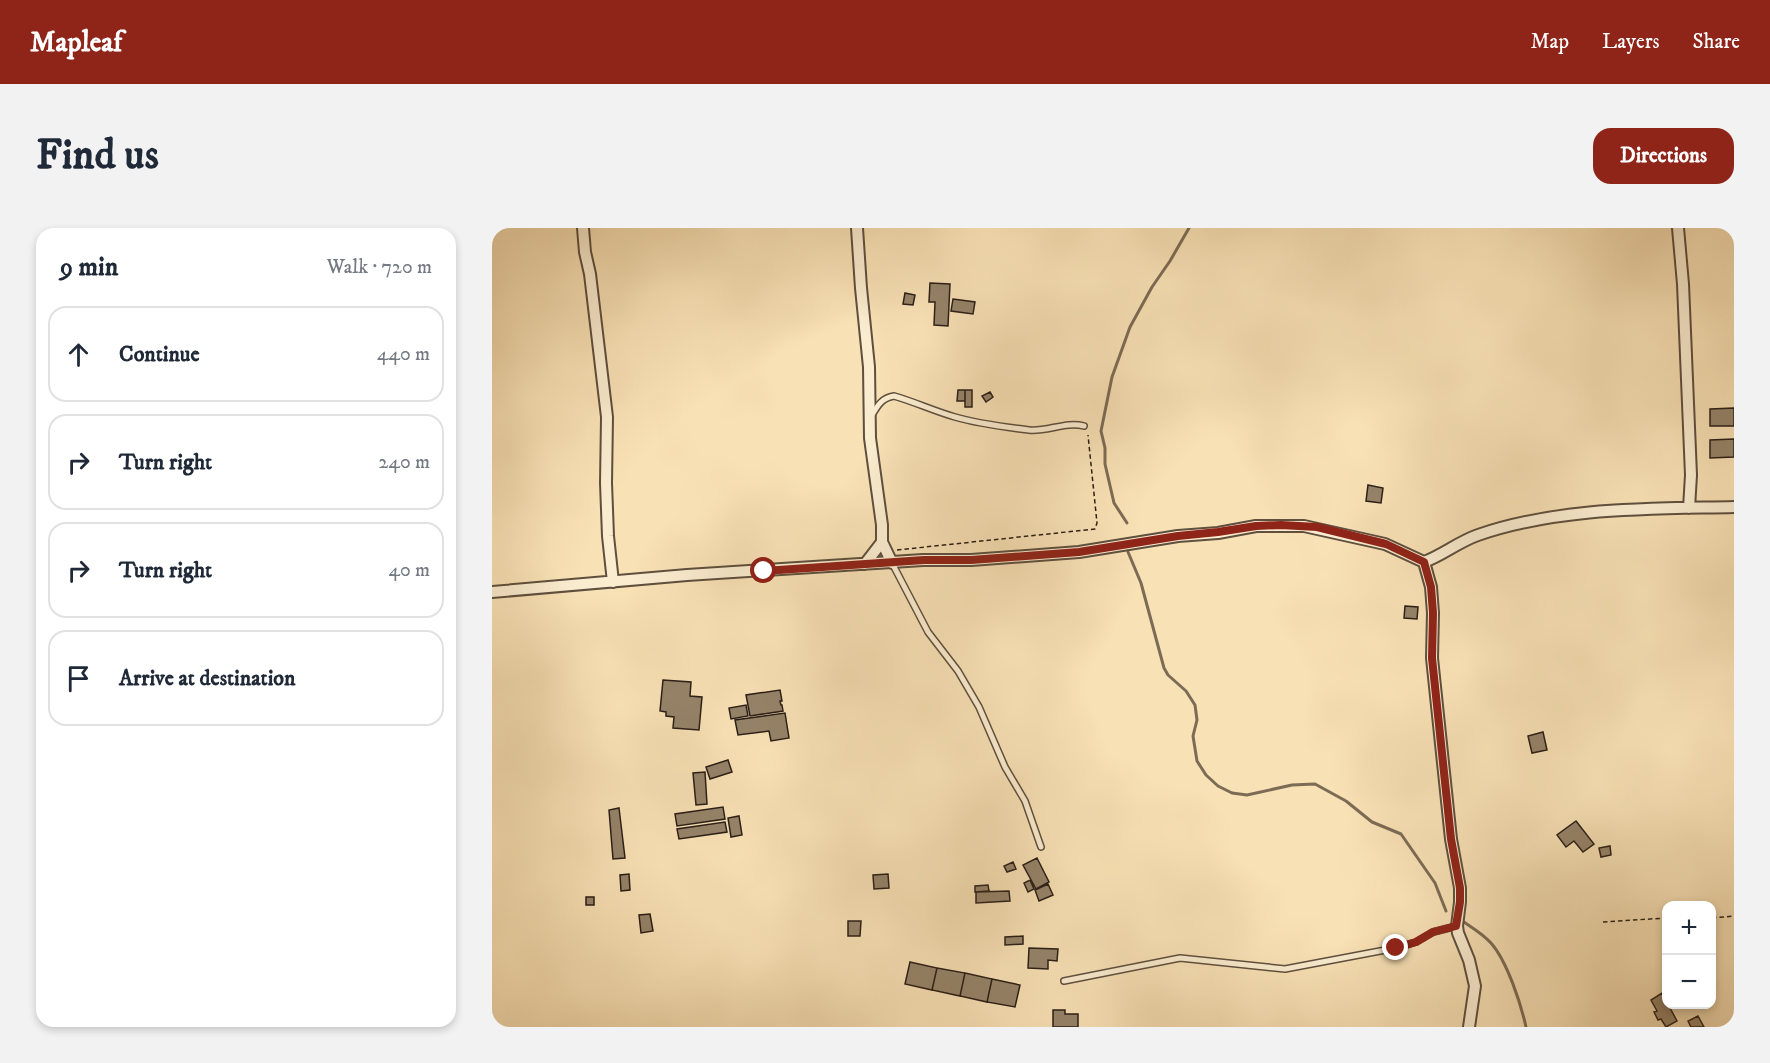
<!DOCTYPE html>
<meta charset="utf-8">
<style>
body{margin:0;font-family:"IM FELL DW Pica",serif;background:#f2f2f3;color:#1f2937}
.controls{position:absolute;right:18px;bottom:18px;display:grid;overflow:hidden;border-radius:12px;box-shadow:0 3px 9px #0003}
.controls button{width:54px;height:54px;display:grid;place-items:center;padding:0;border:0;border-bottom:2px solid #e0e1e3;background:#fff;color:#1f2937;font:30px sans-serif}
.stop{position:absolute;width:18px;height:18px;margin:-14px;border:4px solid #8f2418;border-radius:50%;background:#fff}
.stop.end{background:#8f2418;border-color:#fff;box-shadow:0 2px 6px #0008}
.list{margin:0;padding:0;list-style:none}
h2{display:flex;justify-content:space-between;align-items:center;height:78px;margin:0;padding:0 24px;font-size:26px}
h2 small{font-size:20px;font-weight:400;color:#747a83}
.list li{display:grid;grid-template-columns:39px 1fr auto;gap:18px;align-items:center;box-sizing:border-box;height:96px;margin:0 12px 12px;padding:0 12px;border:2px solid #e0e1e3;border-radius:18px}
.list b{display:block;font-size:22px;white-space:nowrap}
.list em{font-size:20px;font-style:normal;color:#747a83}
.icon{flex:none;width:33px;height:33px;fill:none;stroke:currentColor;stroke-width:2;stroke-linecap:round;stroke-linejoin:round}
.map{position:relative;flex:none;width:1242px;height:799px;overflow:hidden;border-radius:18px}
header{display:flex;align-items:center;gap:36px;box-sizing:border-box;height:84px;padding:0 30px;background:#8f2418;color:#fff}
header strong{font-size:28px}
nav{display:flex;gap:33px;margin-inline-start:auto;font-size:21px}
.intro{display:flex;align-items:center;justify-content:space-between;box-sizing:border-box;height:144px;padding:0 36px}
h1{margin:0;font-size:42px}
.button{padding:15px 27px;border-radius:18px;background:#8f2418;color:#fff;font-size:21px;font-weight:700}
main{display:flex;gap:36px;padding:0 36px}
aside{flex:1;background:#fff;border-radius:18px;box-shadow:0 3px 9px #0003}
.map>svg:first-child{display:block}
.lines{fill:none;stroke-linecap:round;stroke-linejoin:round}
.stream{stroke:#7c6b55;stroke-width:3}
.building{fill:#958369;stroke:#2a1e17;stroke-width:1.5}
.lane-casing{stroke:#5e4f3e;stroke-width:8}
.street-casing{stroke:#5e4f3e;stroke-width:14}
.path{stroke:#2a1e17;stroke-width:1.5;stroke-dasharray:4.5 3;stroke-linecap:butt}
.lane{stroke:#faeccf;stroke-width:5}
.street{stroke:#faeccf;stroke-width:10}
.route{stroke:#8f2418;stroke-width:8}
</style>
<header>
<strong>Mapleaf</strong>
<nav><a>Map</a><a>Layers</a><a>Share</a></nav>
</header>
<div class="intro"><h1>Find us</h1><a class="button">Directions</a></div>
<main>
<aside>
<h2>9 min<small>Walk · 720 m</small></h2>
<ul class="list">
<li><svg class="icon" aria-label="ahead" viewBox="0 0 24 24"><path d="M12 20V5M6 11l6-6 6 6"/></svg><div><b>Continue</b></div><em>440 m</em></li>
<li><svg class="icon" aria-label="right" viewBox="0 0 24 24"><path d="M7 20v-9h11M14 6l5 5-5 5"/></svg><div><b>Turn right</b></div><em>240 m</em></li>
<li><svg class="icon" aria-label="right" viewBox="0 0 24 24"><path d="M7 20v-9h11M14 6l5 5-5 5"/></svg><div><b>Turn right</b></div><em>40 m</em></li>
<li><svg class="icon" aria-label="arrive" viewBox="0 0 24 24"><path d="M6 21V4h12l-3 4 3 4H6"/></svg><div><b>Arrive at destination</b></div></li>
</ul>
</aside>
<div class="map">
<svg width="1242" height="799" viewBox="0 0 1242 799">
<rect width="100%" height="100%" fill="#f8e1b5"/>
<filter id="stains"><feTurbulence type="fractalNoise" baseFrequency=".00333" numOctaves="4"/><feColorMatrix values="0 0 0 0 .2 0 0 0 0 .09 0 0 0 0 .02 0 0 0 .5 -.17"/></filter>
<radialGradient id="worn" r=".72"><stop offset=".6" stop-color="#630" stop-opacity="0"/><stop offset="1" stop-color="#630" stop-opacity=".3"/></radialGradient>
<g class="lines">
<!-- stream -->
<path class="stream" d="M635,295L622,275L613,236V220L609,203L620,149L638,99L660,59L678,33L697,0
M636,324L649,355L672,440L676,447L694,463L703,477L705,492L701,508L705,533L714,547L726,558L740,565L755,567L800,557L823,556L854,573L880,594L909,606L943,655L954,683
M969,692C979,699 990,705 999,715C1015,733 1029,776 1034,799"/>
</g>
<!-- building -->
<path class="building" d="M438,55L458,56L456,98L442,97L443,74H437Z
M413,65L423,67L421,77L411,76Z
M461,71L483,74L481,86L459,83Z
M466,162H473V173H465Z
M473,162H480V179H473Z
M498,164L501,169L494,174L490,168Z
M1242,180V198H1218V181Z
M1242,211V229L1218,230V212Z
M876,257L891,260L889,275L874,273Z
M913,378L926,379L925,391L912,390Z
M171,452L199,454L198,468L210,469L207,502L181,500L182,489L174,488V484L168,483Z
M288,462L290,473H288L289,477H290L291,483L258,488L254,467Z
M254,477L256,488L239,491L237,480Z
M293,485L297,510L279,513L277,503L246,507L243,492Z
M1051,504L1055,522L1040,525L1036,508Z
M236,532L240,544L218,551L214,539Z
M213,544L215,576L204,577L201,545Z
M231,579L233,591L185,598L183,586Z
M127,580L133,630L121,631L117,582Z
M247,588L250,607L239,609L236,590Z
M1084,593L1102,616L1091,624L1082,613L1074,619L1065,607Z
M233,594L235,604L187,611L185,601Z
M1118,618L1119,627L1109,629L1107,620Z
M545,630L557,654L544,661L531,637Z
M521,634L524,641L515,644L512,638Z
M137,646L138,662L129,663L128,647Z
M396,646L397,660L382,661L381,647Z
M538,652L542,661L536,664L532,655Z
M556,656L561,667L547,673L543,662Z
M496,657L497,663L483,664V658Z
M517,663L518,673L484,675V664Z
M94,669H102V677H94Z
M158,686L161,703L149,705L147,687Z
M356,693H369L368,708H356Z
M531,708V716L513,717V709Z
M537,720L566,721L565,733L556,732V741L536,740Z
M418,734L445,740L440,762L413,756Z
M445,740L473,745L468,768L440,762Z
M473,745L500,751L495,774L468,768Z
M500,751L528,757L523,779L495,774Z
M1170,765L1185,793L1174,799L1169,791L1166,792L1162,784L1165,783L1159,772Z
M561,782H573V786H586V799H561Z
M1206,788L1212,799H1199L1196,793Z"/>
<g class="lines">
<!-- lane casing -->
<g class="lane-casing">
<path id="lane" d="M380,187C386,177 390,170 402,168C423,174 442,183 463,189C487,196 512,199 537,202C555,204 574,193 592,198
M400,335L436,404L466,443L487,479L513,539L533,573L549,619
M572,753L688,730L793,741L904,720L924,714L941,704L965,698"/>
</g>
<!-- street casing -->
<g class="street-casing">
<path id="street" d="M91,0L93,24L98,46L115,189L114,255L116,308L121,354
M365,0L369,60L377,139L378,210L390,297V314L400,335
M1186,0L1191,56L1199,247L1197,280
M932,334C951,327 966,314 986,307C1068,279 1156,281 1242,279
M373,336L390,314
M0,364L195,347L431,332H479L587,324L686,308L726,305L764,298H812L893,316L932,334L939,359L941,385L940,430L959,611L968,660V674L965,698L966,705L977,732L983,758L977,799"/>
</g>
<!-- path -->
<path class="path" d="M405,322L603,301L605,295L596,207
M1220,690L1242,688
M1111,694L1174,690"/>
<!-- lane -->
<use href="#lane" class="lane"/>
<!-- street -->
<use href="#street" class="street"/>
</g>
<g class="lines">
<!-- route -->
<path class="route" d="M272,343L432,332H479L587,324L686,308L726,304L764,298L789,297L825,299L894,316L932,334L939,359L941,385L940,430L959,611L968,660V674L964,698L941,704L924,714L904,720"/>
</g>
<rect width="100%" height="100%" filter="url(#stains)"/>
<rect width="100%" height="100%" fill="url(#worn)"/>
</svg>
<div class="controls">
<button>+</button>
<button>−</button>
</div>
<div class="stop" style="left:272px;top:343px"></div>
<div class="stop end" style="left:904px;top:720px"></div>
</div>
</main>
